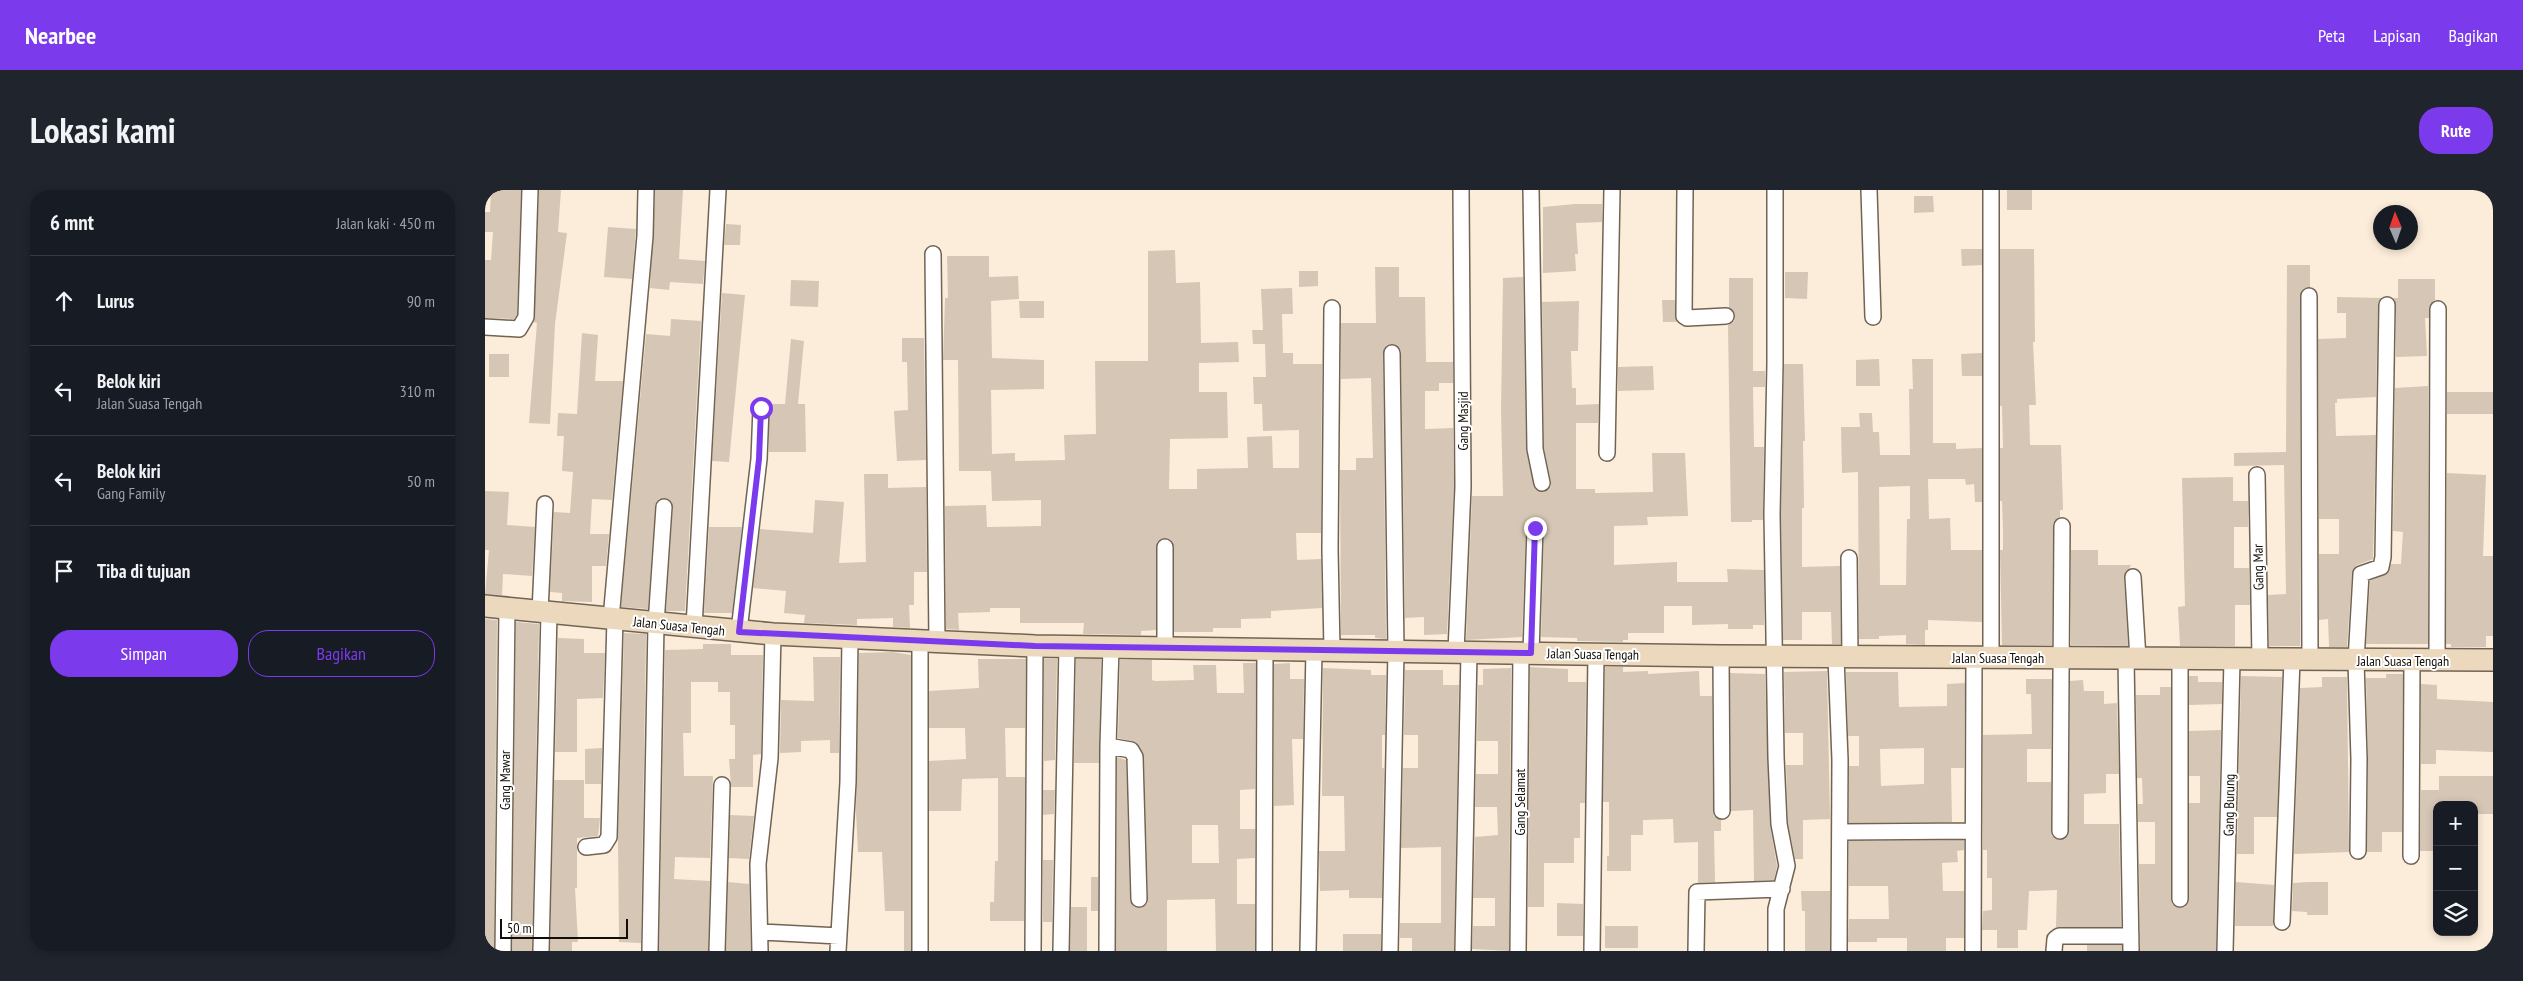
<!DOCTYPE html>
<html lang="id">
<meta charset="utf-8">
<style>
body{margin:0;font-family:"PT Sans Narrow",sans-serif;background:#20242c;color:#f1f3f6}
.controls{position:absolute;right:15px;bottom:15px;display:grid;overflow:hidden;border-radius:10px;box-shadow:0 2px 8px #0003}
.controls button{width:45px;height:45px;display:grid;place-items:center;padding:0;border:0;border-bottom:1px solid #363941;background:#171b24;color:#f1f3f6;font:25px sans-serif}
.compass{position:absolute;left:1888px;top:15px;width:45px;height:45px;border-radius:50%;background:#171b24;box-shadow:0 2px 8px #0003;rotate:358deg}
.scale{position:absolute;left:15px;bottom:12px;width:128px;box-sizing:border-box;padding-left:5px;border:2px solid #120d07;border-top:0;font-size:14px;line-height:18px;white-space:nowrap;color:#120d07;-webkit-text-stroke:4px #fff;paint-order:stroke}
.stop{position:absolute;width:15px;height:15px;margin:-11px;border:4px solid #7c3aed;border-radius:50%;background:#fff}
.stop.end{background:#7c3aed;border-color:#fff;box-shadow:0 1px 5px #0008}
.list{margin:0;padding:0;list-style:none}
h2{display:flex;justify-content:space-between;align-items:center;height:65px;margin:0;padding:0 20px;font-size:21px}
h2 small{font-size:16px;font-weight:400;color:#9ea1a6}
.list li{display:grid;grid-template-columns:32px 1fr auto;gap:15px;align-items:center;box-sizing:border-box;height:90px;padding:0 20px;border-top:1px solid #363941}
.list b{display:block;font-size:19px;white-space:nowrap}
.list p{margin:0;font-size:16px;white-space:nowrap;color:#9ea1a6}
.list em{font-size:16px;font-style:normal;color:#9ea1a6}
.actions{display:flex;gap:10px;padding:15px 20px}
.actions a{flex:1;padding:11px 0;border:1px solid #7c3aed;border-radius:20px;text-align:center;font-size:18px;color:#7c3aed}
.actions .main{background:#7c3aed;color:#fff}
.icon{flex:none;width:28px;height:28px;fill:none;stroke:currentColor;stroke-width:2;stroke-linecap:round;stroke-linejoin:round}
.map{position:relative;flex:none;width:2008px;height:761px;overflow:hidden;border-radius:20px}
header{display:flex;align-items:center;gap:30px;box-sizing:border-box;height:70px;padding:0 25px;background:#7c3aed;color:#fff}
header strong{font-size:24px}
nav{display:flex;gap:28px;margin-inline-start:auto;font-size:18px}
.intro{display:flex;align-items:center;justify-content:space-between;box-sizing:border-box;height:120px;padding:0 30px}
h1{margin:0;font-size:35px}
.button{padding:12px 22px;border-radius:20px;background:#7c3aed;color:#fff;font-size:18px;font-weight:700}
main{display:flex;gap:30px;padding:0 30px}
aside{flex:1;background:#171b24;border-radius:20px;box-shadow:0 2px 8px #0003}
.map>svg:first-child{display:block}
.building{fill:#d6c6b5;fill-rule:evenodd}
.lines{fill:none;stroke-linecap:round;stroke-linejoin:round}
.street-casing{stroke:#716454;stroke-width:18}
.secondary-casing{stroke:#716454;stroke-width:24}
.street{stroke:#fff;stroke-width:15}
.secondary{stroke:#ecd9bd;stroke-width:21}
.route{stroke:#7c3aed;stroke-width:6}
.labels{text-anchor:middle;stroke-width:4;stroke-linejoin:round;paint-order:stroke}
.street-label{font-size:14px;fill:#120d07;stroke:#fff}
</style>
<header>
<strong>Nearbee</strong>
<nav><a>Peta</a><a>Lapisan</a><a>Bagikan</a></nav>
</header>
<div class="intro"><h1>Lokasi kami</h1><a class="button">Rute</a></div>
<main>
<aside>
<h2>6 mnt<small>Jalan kaki · 450 m</small></h2>
<ul class="list">
<li><svg class="icon" aria-label="ahead" viewBox="0 0 24 24"><path d="M12 20V5M6 11l6-6 6 6"/></svg><div><b>Lurus</b></div><em>90 m</em></li>
<li><svg class="icon" aria-label="left" viewBox="0 0 24 24"><path d="M17 20v-9H6M10 6l-5 5 5 5"/></svg><div><b>Belok kiri</b><p>Jalan Suasa Tengah</p></div><em>310 m</em></li>
<li><svg class="icon" aria-label="left" viewBox="0 0 24 24"><path d="M17 20v-9H6M10 6l-5 5 5 5"/></svg><div><b>Belok kiri</b><p>Gang Family</p></div><em>50 m</em></li>
<li><svg class="icon" aria-label="arrive" viewBox="0 0 24 24"><path d="M6 21V4h12l-3 4 3 4H6"/></svg><div><b>Tiba di tujuan</b></div></li>
</ul>
<div class="actions"><a class="main">Simpan</a><a>Bagikan</a></div>
</aside>
<div class="map">
<svg width="2008" height="761" viewBox="0 0 2008 761">
<rect width="100%" height="100%" fill="#fcecda"/>
<!-- building -->
<path class="building" d="M6,0H36L32,124L29,129L0,128V70H6L8,42H0V22H5Z
M54,0H76L73,42L82,43L70,134L65,234L44,233L52,133L49,132Z
M170,0H198L194,69L220,71L218,94L185,92L184,100L165,98Z
M1522,0H1547V20H1522Z
M1429,6H1448L1449,22L1429,23Z
M1090,14H1117V32L1091,33L1093,64H1090L1091,81L1058,83V17Z
M241,34L256,35L255,55H239Z
M123,37L151,39L147,89L119,87Z
M1476,59H1497V75L1477,76Z
M1515,59H1549L1550,152H1548L1551,215H1544L1545,255H1576L1578,320H1575V327L1569,331L1568,336L1567,455H1517L1515,360H1518V340L1517,311H1515V258H1518L1517,216H1515Z
M690,60L691,93L715,92L716,153L753,152L754,172L714,173V202H742L743,248L685,249L684,299H712V279L763,278L762,247L787,246L788,278H814V240L778,241L777,214H769L768,187H781L780,154H768L767,140H778L776,99L807,98L808,124H797L798,163H808V174H837L836,343H811L812,370L836,369L837,418L786,421V428L756,429V438H728V442H689V357L685,349L680,348L672,352L671,357V440L656,441V445L598,444L599,433H535V418H505V422L473,423L474,440L461,439L460,316L501,315L502,337L556,336V310L507,311L506,281H474L473,170H458L460,108H463L462,66H504V87L533,86L534,109L506,111L507,168L559,170V199L506,200L507,264L530,263V271L580,270L579,245L611,244L610,171H663V61Z
M1802,75H1825V97L1819,98L1815,106V456H1784L1783,405L1801,404L1799,275L1749,276V263L1801,262Z
M890,77H914V107H940L941,172H968V193H954V201H940V239L968,238L969,297L962,444L939,445V427L920,428L916,163L915,158L907,154L902,155L898,163L901,449L890,448V445H856L855,280H871V268H888L886,188L856,189V133H891Z
M814,81H833V96L814,97Z
M1300,82H1323L1322,109L1300,108Z
M1038,87L1041,259L1050,299L1059,302L1066,296V292L1059,258L1057,112L1094,111L1093,161H1086L1087,198H1091V215L1114,214L1113,233H1091V299H1110V303L1168,302L1167,263H1200L1203,326L1162,327L1163,335L1129,336V375L1192,372V392H1243L1242,379L1279,380V435H1268V439H1243V434L1207,435V416H1179V443H1143V450H1138V452L1092,451V448L1056,447L1059,338L1055,330L1050,329L1042,333L1041,338L1037,447L981,450L987,306H1018L1016,222L1018,88Z
M1244,88H1268V181H1280V197H1268L1269,257H1279L1278,330H1267V332H1246L1243,135L1249,131L1250,126L1244,117Z
M1913,89H1950V110L1945,115L1944,128H1940L1942,166L1911,167V115L1908,108H1913Z
M306,90L334,91L333,117L305,116Z
M237,103L260,105L244,272L227,271Z
M1852,107L1897,108L1893,115L1891,207L1852,209V213H1850L1851,246L1891,245L1888,369L1872,375L1867,383L1862,457H1844L1843,429L1834,430V364H1854V329H1834L1833,149L1861,148V123H1852Z
M1177,110H1190L1192,132H1178Z
M534,111H559V128H535Z
M186,129L216,131L200,421H181L188,318L187,312L180,308L174,309L170,316L163,419L136,417L161,144L185,146Z
M97,143L113,145L110,191H138L127,310L107,309L105,344H124L121,376H107V412L77,411V403L65,402L69,322L85,323L88,282L77,281L79,246H72L73,223L92,224Z
M417,148H439L441,270L412,271L409,221L423,220L422,172H417Z
M306,149L319,151L313,214H320L321,262H284V214H300Z
M1497,163V186H1477L1476,164Z
M4,164H24V187H4Z
M1394,169L1395,196H1371V170Z
M1427,169H1448V253H1471V259L1497,258V312H1490L1489,294L1481,295L1480,289H1443L1444,329L1465,328L1466,360H1497V432L1443,430V440H1440V455L1421,454V445L1394,446V449H1374L1373,282L1357,283L1356,237H1375L1374,223H1387L1388,242H1394L1395,265H1425L1424,199H1428ZM1425,296V329H1422L1421,395H1395L1394,297Z
M1299,174H1318L1320,251H1318L1319,318H1317V377L1355,376L1356,454H1347L1346,422H1317V450H1298L1296,324Z
M1168,176L1169,200L1133,201V177Z
M1943,196V454H1881L1885,391L1903,383L1906,374H1916L1918,342L1908,341L1910,198Z
M1962,202H2008V224H1962Z
M1962,283L2001,285L1998,366H2008V446H2001V457H1966V454H1961Z
M379,284H403V298L441,297L442,382H429V415H424L425,438L408,437V428L372,429V435L319,433L320,425L299,423L301,401L268,398L275,339L328,343L330,310L359,312L354,373L381,372Z
M1748,287V311H1763V337H1749V378H1764L1765,415H1750V456H1695L1693,417L1700,416L1697,288Z
M0,301L24,302L22,335L50,337L47,386L18,384L17,405L0,404L4,360H0Z
M224,337H257L247,423H219Z
M1586,360H1613V375H1646L1639,388L1643,456L1586,455Z
M0,429L12,430L9,761H0Z
M31,432L54,434L47,761H27Z
M139,443L161,444L156,753L134,752L133,649Z
M73,448L99,449V463H120L118,508L92,509V562H70Z
M218,454H246V465H278L276,564L268,565V597H246L244,569H250V535H245V502H233V492H206V543H198L199,586H228L225,668L190,667L189,689L225,691L223,761H174L180,460L218,459Z
M374,463L408,462L426,465V761H419V721H400L397,662H373L371,622Z
M328,467H355L354,563H345V550L316,551V562L295,563L296,510L329,511Z
M493,469H541L540,538H520L521,587H540L539,731H505V712H509L510,671H513V588L477,589L476,621H444V571L481,569L480,538H444V501L494,498Z
M559,469H572L570,570L559,571Z
M591,469H616L614,573H589Z
M635,470H667V490L670,491L709,490L708,475H731L732,503H759L758,473H771L770,599L755,600V639H770V668L752,669V714H770V761H731L730,709L682,710V761H631L632,567L641,570L645,710L649,717L655,718L662,714L663,709L659,567L651,552L633,548ZM707,635H733L734,673H707Z
M805,473V489H819L818,549H807L809,615L789,616V474Z
M1045,477L1083,479V492H1101L1100,613H1095V648H1089V673H1059V717H1043Z
M1120,477H1138V482L1163,481V484L1214,481L1215,506H1227L1228,621L1229,626L1236,630V641H1229L1230,692L1213,693V652L1189,653L1188,629L1158,630V645H1146V681H1122V666H1124V612H1118Z
M838,478L886,480V485H901L900,545H897V578H899L897,708H864V700L835,701L834,661H860L859,606H837Z
M1026,478L1024,761L987,759L988,736H1010V708H988L990,647L1013,645L1012,617H990L991,584H1013V551H992L993,495H998V479Z
M920,480H958V495H974L969,761H927V748H915V733H956V657L916,658L918,578H933V545H919Z
M1342,481L1345,629L1318,630V669H1310L1303,633L1301,575H1318V543H1300L1299,482Z
M1361,482H1413L1414,517L1462,516V494L1480,493L1479,578H1466L1467,632L1364,633V576H1374V546H1363ZM1439,558V594L1396,596L1395,559Z
M1245,483L1280,484L1285,634L1292,676L1289,690L1269,691L1268,620L1246,621Z
M1901,484H1918L1917,642H1897V662H1882L1883,569L1881,488H1901Z
M1704,486H1713V492H1737V514L1704,515Z
M1756,486L1797,487L1792,627H1769V664H1752Z
M1837,487H1862L1864,662L1809,664L1815,498L1837,497Z
M1541,489H1567L1566,559H1542V592H1566V641L1567,646L1574,650L1580,649L1584,641L1585,491L1598,490L1599,501H1619V514L1632,513L1634,584H1621V603L1599,604V634H1634L1636,737H1571L1572,700L1544,701L1542,740H1533V758H1512V740H1497L1498,721L1507,720V688H1502V660H1498V545L1547,544L1546,504H1541Z
M1936,494L1952,495V509L2008,512V562L1951,560V574H1936Z
M1675,497H1686V709L1687,714L1695,718L1700,717L1704,709V613H1715V586H1704V541L1736,540L1731,761H1655L1654,674H1670V632H1653V614H1658L1657,588H1652L1651,505H1675Z
M117,558L116,594H100V559Z
M1954,586H2008V624H1989V615H1950V661H1935L1936,600H1954Z
M69,590H99V628H115L113,646L92,648V698H90L93,752H87V761H65Z
M558,600H570L569,624L558,625Z
M245,625L269,626L264,669L244,668Z
M1479,650V660L1472,661L1473,672L1457,673L1458,701H1479V748H1461V761H1422V748H1392V752H1363L1364,729H1404L1403,696H1364V651Z
M558,670H568L567,732H558Z
M606,687H613V721H606Z
M243,692L264,694L266,761H241Z
M1751,692L1789,695L1788,736H1750Z
M1823,692H1843V725H1822V722L1807,721L1808,693Z
M1316,701H1345V761H1320V721H1317Z
M1072,713L1098,714V746H1072Z
M586,717H602V761H585Z
M1120,736H1153V758H1120Z
M858,744H896V761H858Z
M1602,755H1637V761H1602Z"/>
<g class="lines">
<!-- street casing -->
<g class="street-casing">
<path id="street" d="M1046,0L1050,259L1057,293
M1200,0L1199,126L1202,128L1241,126
M1290,0V174L1287,324L1291,567L1294,634L1302,676L1291,719V761
M1384,0L1388,127
M1506,0V468
M448,64L452,453
M1824,106L1825,470
M847,118L845,360L847,460
M0,137L34,139L41,127L45,0
M1122,263L1127,0
M1772,285L1775,470
M1364,368L1365,467
M1648,387L1653,469
M55,422L60,314
M126,429L160,46L161,0
M209,437L233,0
M254,441L274,269L276,218
M680,458V357
M971,462L978,297L976,0
M1046,463L1050,338
M1236,466L1237,621
M1351,467L1355,570L1354,761
M1641,469L1646,761
M1695,469V709
M1952,471L1953,119
M623,556L646,560L650,567L654,709
M1575,641L1577,336
M1356,642L1488,641
M101,657L119,655L124,647L130,429
M1873,661L1874,569L1871,471L1876,384L1896,377L1898,367L1902,115
M1926,666L1927,471
M1797,732L1807,470
M276,742L354,746
M18,761L22,418
M56,761L64,423
M165,761L171,434L179,317
M232,761L237,595
M275,761L273,674L285,568L288,444
M353,761L363,592L365,448
M435,761V452
M548,761L550,456
M576,761L582,456
M622,761L623,556L626,457
M779,761L780,459
M823,761L829,460
M905,761L911,461L907,163
M978,761L984,462
M1033,761L1036,463
M1107,761L1111,464
M1211,761L1212,702L1297,699
M1488,761L1489,468
M1569,761L1570,749L1574,746H1646
M1740,761L1747,470"/>
</g>
<!-- secondary casing -->
<g class="secondary-casing">
<path id="secondary" d="M0,416L288,444L550,456L1236,466L2008,470"/>
</g>
<!-- street -->
<use href="#street" class="street"/>
<!-- secondary -->
<use href="#secondary" class="secondary"/>
</g>
<g class="lines">
<!-- route -->
<path class="route" d="M276,218L274,269L254,442L550,456L1046,463L1050,338"/>
</g>
<g class="labels">
<!-- street labels -->
<g class="street-label">
<text transform="translate(978 231) rotate(-90)" y="5">Gang Masjid</text>
<text transform="translate(1773 377) rotate(-91)" y="5">Gang Mar</text>
<text transform="translate(194 436) rotate(6)" y="5">Jalan Suasa Tengah</text>
<text transform="translate(1108 464) rotate(1)" y="5">Jalan Suasa Tengah</text>
<text x="1513" y="473">Jalan Suasa Tengah</text>
<text x="1918" y="476">Jalan Suasa Tengah</text>
<text transform="translate(20 590) rotate(-90)" y="5">Gang Mawar</text>
<text transform="translate(1035 612) rotate(-90)" y="5">Gang Selamat</text>
<text transform="translate(1744 615) rotate(-89)" y="5">Gang Burung</text>
</g>
</g>
</svg>
<div class="controls">
<button>+</button>
<button>−</button>
<button><svg class="icon" aria-label="layers" viewBox="0 0 24 24"><path d="M12 4l9 5-9 5-9-5zM3 14l9 5 9-5"/></svg></button>
</div>
<svg class="compass" viewBox="-18 -18 36 36"><path d="M0-13l5 13h-10z" fill="#e53935"/><path d="M0 13l5-13h-10z" fill="#9ea1a6"/></svg>
<div class="scale">50 m</div>
<div class="stop" style="left:276px;top:218px"></div>
<div class="stop end" style="left:1050px;top:338px"></div>
</div>
</main>
